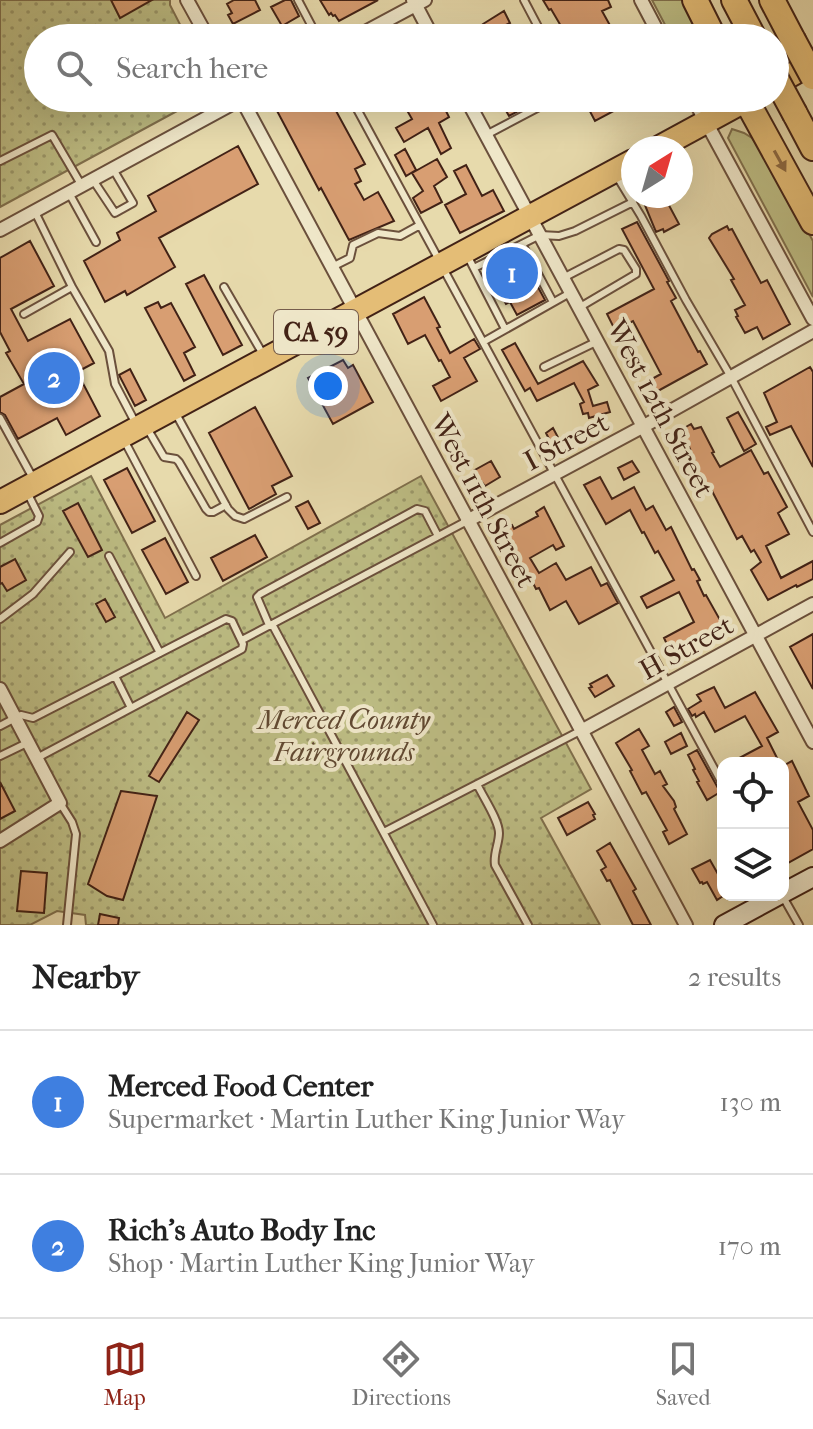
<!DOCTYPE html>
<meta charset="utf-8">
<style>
body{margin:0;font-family:"IM FELL French Canon",serif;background:#f2f2f2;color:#222}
.controls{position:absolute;right:24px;bottom:24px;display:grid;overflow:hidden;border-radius:16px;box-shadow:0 8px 32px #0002}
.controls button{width:72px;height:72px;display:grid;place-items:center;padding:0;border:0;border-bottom:2px solid #e0e0e0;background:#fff;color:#222;font:40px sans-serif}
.compass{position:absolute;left:621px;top:136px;width:72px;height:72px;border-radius:50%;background:#fff;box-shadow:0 8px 32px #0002;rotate:37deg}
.you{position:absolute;left:328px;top:386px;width:28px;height:28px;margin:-20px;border:6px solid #fff;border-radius:50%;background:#1a73e8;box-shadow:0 0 0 12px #1a73e833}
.badge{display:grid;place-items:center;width:52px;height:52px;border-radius:50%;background:#8f2418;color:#fff;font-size:26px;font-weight:700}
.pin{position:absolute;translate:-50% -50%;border:4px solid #fff;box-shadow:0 2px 8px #0006}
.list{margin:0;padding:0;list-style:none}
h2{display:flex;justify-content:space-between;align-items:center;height:104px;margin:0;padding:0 32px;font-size:34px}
h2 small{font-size:26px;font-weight:400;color:#767676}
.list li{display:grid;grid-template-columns:52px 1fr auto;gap:24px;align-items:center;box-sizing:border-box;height:144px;padding:0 32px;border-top:2px solid #e0e0e0}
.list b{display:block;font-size:30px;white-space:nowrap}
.list p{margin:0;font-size:26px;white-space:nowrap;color:#767676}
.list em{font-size:26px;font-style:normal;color:#767676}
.icon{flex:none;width:44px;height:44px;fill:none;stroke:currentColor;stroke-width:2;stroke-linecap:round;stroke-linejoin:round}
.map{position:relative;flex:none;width:813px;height:925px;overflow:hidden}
.search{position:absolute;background:#fff;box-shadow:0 8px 32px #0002;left:24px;right:24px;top:24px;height:88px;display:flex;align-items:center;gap:20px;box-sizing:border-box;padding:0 28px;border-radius:44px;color:#767676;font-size:30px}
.sheet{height:392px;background:#fff}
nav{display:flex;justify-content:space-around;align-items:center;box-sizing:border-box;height:112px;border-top:2px solid #e0e0e0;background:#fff;font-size:22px;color:#767676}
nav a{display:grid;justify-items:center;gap:4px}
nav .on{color:#8f2418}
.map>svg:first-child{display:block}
.grass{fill:#bdbd84;stroke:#80704d;stroke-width:2}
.park{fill:url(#park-dots);stroke:#80704d;stroke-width:2}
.building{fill:#d89e72;stroke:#422216;stroke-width:2}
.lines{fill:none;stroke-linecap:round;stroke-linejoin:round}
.service-casing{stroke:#6b503c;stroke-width:10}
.minor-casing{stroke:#6b503c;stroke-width:16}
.secondary-casing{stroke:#422216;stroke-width:22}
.trunk-casing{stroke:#422216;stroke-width:26}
.motorway-casing{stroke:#422216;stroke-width:28}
.service{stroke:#efe7c9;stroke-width:6}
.minor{stroke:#efe7c9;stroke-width:12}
.secondary{stroke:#efe7c9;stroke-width:18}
.trunk{stroke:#e4bd76;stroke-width:22}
.motorway{stroke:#e4bd76;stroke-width:24}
.motorway-bridge-casing{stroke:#422216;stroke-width:28;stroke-linecap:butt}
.motorway-bridge{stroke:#e4bd76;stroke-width:24}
.oneway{fill:#8b6841}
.labels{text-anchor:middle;stroke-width:8;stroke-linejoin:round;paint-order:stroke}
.shield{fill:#efe7c9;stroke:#765d4c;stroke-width:2}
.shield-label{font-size:26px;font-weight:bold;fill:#422216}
.street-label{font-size:28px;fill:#422216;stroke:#efe7c9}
.park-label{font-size:28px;font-style:italic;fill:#614932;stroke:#efe7c9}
</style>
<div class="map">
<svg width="813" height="925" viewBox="0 0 813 925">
<defs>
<pattern id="park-dots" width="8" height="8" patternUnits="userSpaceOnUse" patternTransform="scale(2)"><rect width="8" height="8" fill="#bdbd84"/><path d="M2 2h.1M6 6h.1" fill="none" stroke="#9b996b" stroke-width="1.8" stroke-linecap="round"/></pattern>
</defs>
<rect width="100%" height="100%" fill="#e7daac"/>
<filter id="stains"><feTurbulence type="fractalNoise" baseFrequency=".0025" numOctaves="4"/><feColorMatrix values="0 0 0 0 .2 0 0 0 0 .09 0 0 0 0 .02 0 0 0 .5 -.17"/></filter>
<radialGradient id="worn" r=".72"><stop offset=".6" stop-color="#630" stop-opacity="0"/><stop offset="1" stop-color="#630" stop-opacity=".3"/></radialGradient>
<!-- grass -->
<path class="grass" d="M652,0H687L706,38H672Z
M732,129L744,133L752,138L777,176L813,241V297L728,138Z"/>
<!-- park -->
<path class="park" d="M0,0H170V5L187,38H38V98H201L0,207Z
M91,476L165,618L421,476L591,789L541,818L600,925H86L85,915L57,911L30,925H0V525Z"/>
<!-- building -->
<path class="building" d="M111,0H152L120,18Z
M234,0H255L260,10L233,24L228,15L232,13L227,4Z
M285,0H291L299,16L282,26L271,7Z
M320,0H378L339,21L335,15L333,16L331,13L329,15Z
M543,0H608L611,7L602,11L617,38H568L551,9L549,10Z
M504,11L510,23L488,34L483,24Z
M95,25L102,38H85L83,31Z
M297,98H329L365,164L355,169L361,181L355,184L364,200L378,192L394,221L349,240L321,188L319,190L276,109Z
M400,98H427L433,108L442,103L449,117L439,123L451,148L441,154L428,128L404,142L396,128L412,119Z
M508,98H543L509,116L501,102Z
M583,98H638L595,121Z
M238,146L258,184L159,238L175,267L127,295L125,291L105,302L84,261L120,240L117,233L156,211L148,196Z
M405,149L416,170L406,176L395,155Z
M437,159L447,177L434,186L442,202L421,213L413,198L423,191L412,173Z
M466,165L482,196L493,190L504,211L460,233L445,205L466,194L454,171Z
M657,196H664L679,224L664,232L663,229L656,232L644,203Z
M637,222L669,281L667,282L676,298L671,301L698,352L700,351L707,364L656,392L650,380L661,374L633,321L615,330L607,314L654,289L622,229Z
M727,226L729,230L732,229L761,283L767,280L790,324L763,339L757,327L745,333L736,317L738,316L735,310L745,305L731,280L734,279L709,238L712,234Z
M30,241L54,286L11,309L28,341L70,319L94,363L77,372L100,416L66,435L57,418L18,439L5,415L0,412V397L24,384L6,353L10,351L0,332V258Z
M519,252L545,300L517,315L510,302L506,304L487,269Z
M204,275L242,345L223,355L186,284Z
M424,297L440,327L437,328L450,353L474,339L480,349L464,358L477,381L441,401L433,386L450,377L441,360L439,361L425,335L408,344L393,314Z
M158,302L161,308L171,303L195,347L184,353L195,375L184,381L145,308Z
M515,343L538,384L583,361L598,385L588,390L593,406L607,402L610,412L589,418L588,413L583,414L580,404L584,402L574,383L537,401L530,388L525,391L502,350Z
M343,360L348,368L353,365L373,402L333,424L308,378Z
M810,367L813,372V467L791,426L770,435L766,427L777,422L764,393Z
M130,369L146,400L135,406L119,375Z
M255,407L292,476L272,486L276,494L249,509L209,433Z
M738,412L756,444L744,451L727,418Z
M691,424L694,429L701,427L714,452L712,453L720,467L751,450L764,474L768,472L787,507L778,513L789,534L766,546L781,578L813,561V579L797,587L796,585L768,600L751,570L761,562L754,550L751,552L742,536L737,539L712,491L710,493L702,480L688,444L679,431Z
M553,428L561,443L553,447L546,433Z
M491,461L500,477L485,486L473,471Z
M632,461L639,472L624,480L618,468Z
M127,468L155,521L132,533L104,480Z
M600,477L612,499L634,487L646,510L653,506L666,530L671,527L692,570L694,569L700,580L697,581L704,596L706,595L724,627L672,655L664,638L694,622L679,592L647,608L641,597L674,580L658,551L655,553L644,532L642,533L630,510L606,524L584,485Z
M308,501L320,523L308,529L296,507Z
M78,503L102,550L88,557L63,511Z
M544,507L564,546L556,550L553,545L530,558L539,573L556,563L566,580L591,567L601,586L607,583L618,603L579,624L566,601L550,610L539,588L536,589L524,565L520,567L501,530L512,525L514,529L538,516L536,512Z
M255,535L267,557L223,581L211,558Z
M165,538L188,582L166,594L142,550Z
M15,559L26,580L7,591L2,583L0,584V567Z
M105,599L115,617L106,622L96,604Z
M813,634V689L790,647Z
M607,675L614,686L595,697L589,688L592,687L590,684Z
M714,687L725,708L755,692L778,732L767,738L777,758L769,763H730L762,746L745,716L715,732L704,712L696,717L695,714L692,716L688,709L701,701L697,695Z
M674,707L682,722L674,726L666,712Z
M187,712L199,720L159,782L149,776Z
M639,729L649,746L642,750L655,774L660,771L667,784L663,786L674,801L676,807L674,809L687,834L669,844L663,832L667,830L646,792L642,794L630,771L632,770L616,743Z
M681,733L687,746L671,754L665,742Z
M697,750L718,788L722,791L707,800L697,782L699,781L693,770L695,769L688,755Z
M792,761L809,796L798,802L813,830V849L786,864L783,858V791L787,788L783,781V766Z
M0,782L15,811L0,819Z
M121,791L157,796L123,900L107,896L88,884Z
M588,802L595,814L593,815L595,819L567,835L558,818Z
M610,843L636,889L633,891L651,925H633L610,880L607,881L601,870L606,867L597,851Z
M710,860L723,883V896L717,900L707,882L703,884L702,882L700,883L692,869Z
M21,871L47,873L44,913L17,911Z
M100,914L119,918L118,925H98Z"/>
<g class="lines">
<!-- service casing -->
<g class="service-casing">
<path id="service" d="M298,0L318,38
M524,0L544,38
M351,98L439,260
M486,135L556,98
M0,161L52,135L82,186
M616,175L641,216L686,300L731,377L813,532
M93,180L115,213L133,203L113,169
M69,193L96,242
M522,244L553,302
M467,255L505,329
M332,267L350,258L353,245L378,233L400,236L420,225
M474,268L540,235L559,236L575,231L633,202
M444,270L723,785
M563,278L619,249L624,250L636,269V274L580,307
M72,287L109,351L115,384L136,424
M224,287L264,356
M24,314L72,287L35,212
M483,342L570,293
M544,367L598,341
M175,412L228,509L235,516L244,519L287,497
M0,418L34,480
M147,428L164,457L176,459L179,462L206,509L209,512H213L226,505
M124,440L196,576
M0,543L37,522L39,516L27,492
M109,556L160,653
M0,619L33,594L70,552
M272,624L433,925
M269,625L257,597L260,594L417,509L425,511L438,536
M242,640L467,521
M115,676L131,708
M0,726L21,715L33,718L226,619L232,621L243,644L242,649L37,758
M0,756L29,742
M477,784C483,797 499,820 499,833C499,844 493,854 495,865L528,925
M60,803L72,822L76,834L67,925
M384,832L580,731
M782,895L799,925"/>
</g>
<!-- minor casing -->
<g class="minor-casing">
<path id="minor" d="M187,0L208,38
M413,0L433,38
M641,0L661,38
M354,38L425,0
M241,98L686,925
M466,98L813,742
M693,98L813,319
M0,230L243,98
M467,521L644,426L813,331
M0,689L60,803L0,841
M581,731L813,604"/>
</g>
<!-- secondary casing -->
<g class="secondary-casing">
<path id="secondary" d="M783,893L813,877
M724,925L779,895"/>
</g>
<!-- trunk casing -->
<g class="trunk-casing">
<path id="trunk" d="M775,84L813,63
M658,148L750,98
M0,502L633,161"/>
</g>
<!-- motorway casing -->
<g class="motorway-casing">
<path id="motorway" d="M695,0L714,38
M734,0L754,38
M772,0L793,40
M745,98L813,222
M795,114L813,148"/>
</g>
<!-- service -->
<use href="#service" class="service"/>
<!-- minor -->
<use href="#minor" class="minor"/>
<!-- secondary -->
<use href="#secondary" class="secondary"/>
<!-- trunk -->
<use href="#trunk" class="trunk"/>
<!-- motorway -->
<use href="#motorway" class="motorway"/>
<!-- motorway-bridge casing -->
<g class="motorway-bridge-casing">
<path id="motorway-bridge" d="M793,40L813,77
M775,77L795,114"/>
</g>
<!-- motorway-bridge -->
<use href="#motorway-bridge" class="motorway-bridge"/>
</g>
<!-- one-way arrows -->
<defs><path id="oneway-solid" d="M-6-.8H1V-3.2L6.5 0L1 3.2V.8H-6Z" transform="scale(2)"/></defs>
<use class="oneway" href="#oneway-solid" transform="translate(780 161) rotate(61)"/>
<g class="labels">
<!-- shield labels -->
<rect class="shield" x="274" y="310" width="84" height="44" rx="6"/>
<g class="shield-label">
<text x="316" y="341">CA 59</text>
</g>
<!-- street labels -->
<g class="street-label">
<text transform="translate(661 408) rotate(62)" y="10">West 12th Street</text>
<text transform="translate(566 441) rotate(-28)" y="10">I Street</text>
<text transform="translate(484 500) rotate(62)" y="10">West 11th Street</text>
<text transform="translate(686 647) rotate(-29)" y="10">H Street</text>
</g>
<!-- park labels -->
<g class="park-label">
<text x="344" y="729">Merced County<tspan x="344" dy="32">Fairgrounds</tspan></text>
</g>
</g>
<rect width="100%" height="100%" filter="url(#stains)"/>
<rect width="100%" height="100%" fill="url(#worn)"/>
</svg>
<div class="controls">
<button><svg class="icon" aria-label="locate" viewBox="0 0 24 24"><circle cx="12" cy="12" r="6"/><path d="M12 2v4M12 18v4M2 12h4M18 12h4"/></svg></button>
<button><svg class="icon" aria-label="layers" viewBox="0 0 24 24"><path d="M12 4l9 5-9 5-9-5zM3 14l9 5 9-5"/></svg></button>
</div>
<svg class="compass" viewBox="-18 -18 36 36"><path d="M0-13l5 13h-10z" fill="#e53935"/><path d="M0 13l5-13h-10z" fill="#767676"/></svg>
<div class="you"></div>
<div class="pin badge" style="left:512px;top:273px;background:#3f7fe0">1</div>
<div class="pin badge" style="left:54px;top:378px;background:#3f7fe0">2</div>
<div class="search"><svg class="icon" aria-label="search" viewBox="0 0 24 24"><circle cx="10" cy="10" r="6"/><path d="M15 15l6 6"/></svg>Search here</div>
</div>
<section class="sheet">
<h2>Nearby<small>2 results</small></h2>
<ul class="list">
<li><span class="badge" style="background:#3f7fe0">1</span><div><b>Merced Food Center</b><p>Supermarket · Martin Luther King Junior Way</p></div><em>130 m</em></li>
<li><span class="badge" style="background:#3f7fe0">2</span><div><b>Rich's Auto Body Inc</b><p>Shop · Martin Luther King Junior Way</p></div><em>170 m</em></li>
</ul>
</section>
<nav>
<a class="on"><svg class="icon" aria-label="map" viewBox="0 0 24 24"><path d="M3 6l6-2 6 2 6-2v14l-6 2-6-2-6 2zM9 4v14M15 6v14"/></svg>Map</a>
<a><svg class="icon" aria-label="directions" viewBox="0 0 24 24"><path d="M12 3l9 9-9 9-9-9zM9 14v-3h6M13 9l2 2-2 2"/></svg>Directions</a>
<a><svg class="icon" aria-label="saved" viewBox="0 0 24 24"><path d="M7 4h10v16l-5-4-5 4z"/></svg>Saved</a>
</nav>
